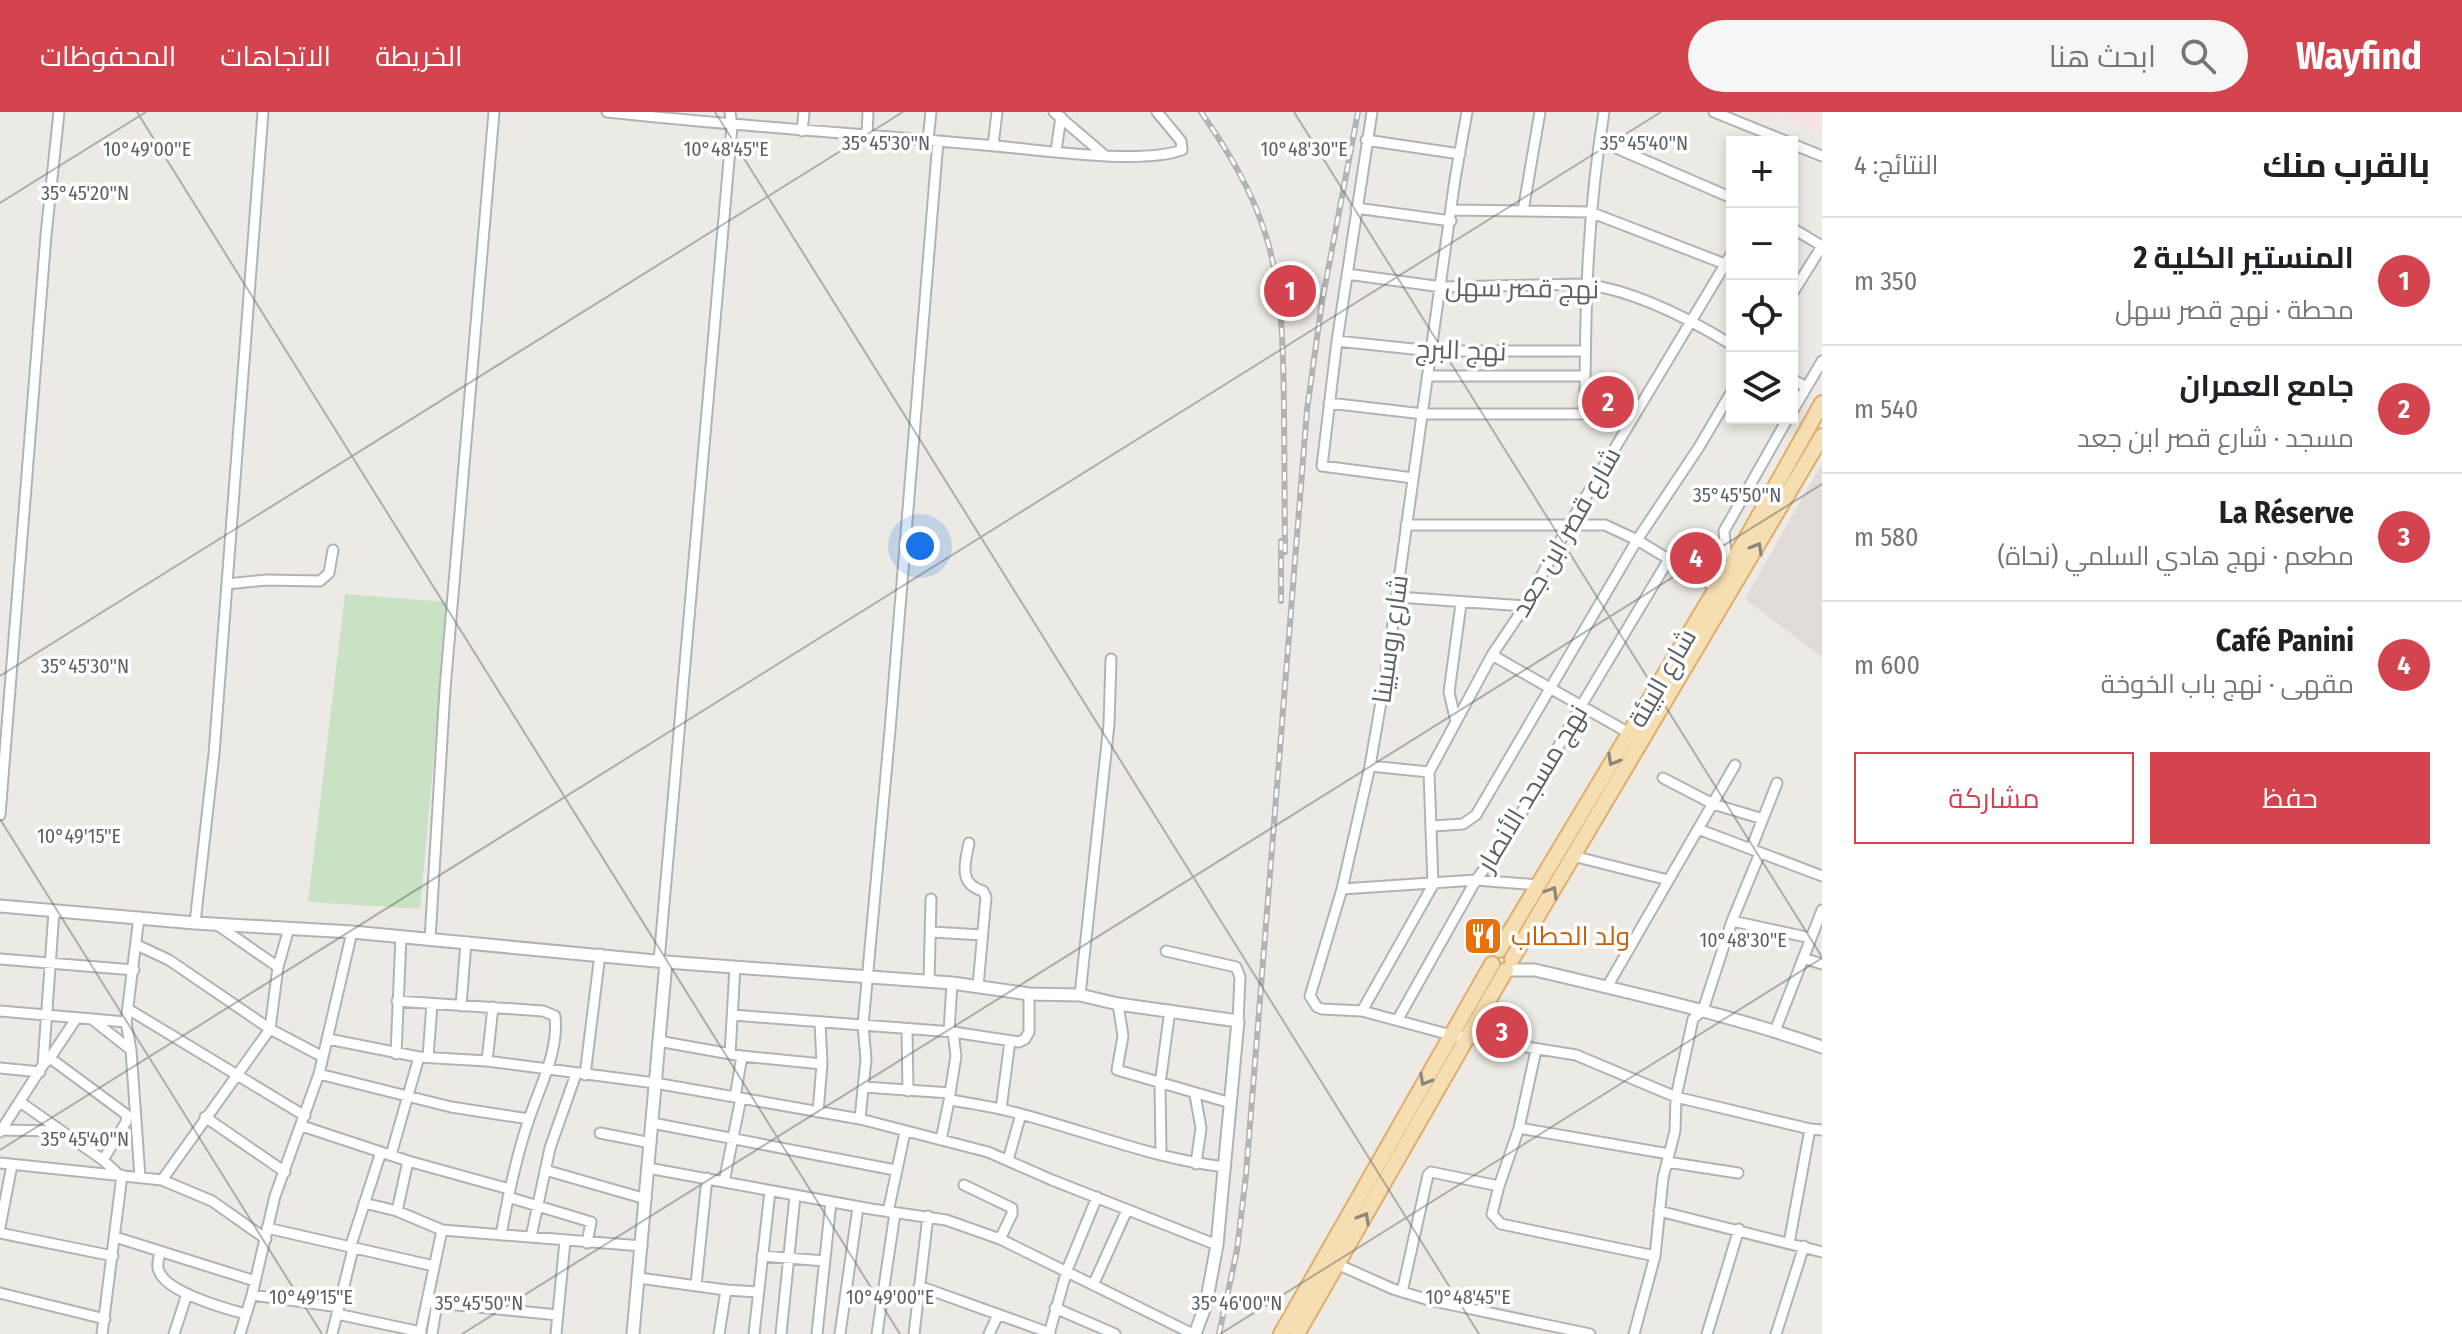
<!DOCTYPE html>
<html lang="ar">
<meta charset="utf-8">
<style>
body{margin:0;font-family:"Fira Sans Condensed",Cairo,sans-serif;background:#f6f6f6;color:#202124;direction:rtl}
.controls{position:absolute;right:24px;top:24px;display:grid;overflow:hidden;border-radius:0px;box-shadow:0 4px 12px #0003}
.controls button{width:72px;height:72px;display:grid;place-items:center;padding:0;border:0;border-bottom:2px solid #e0e0e0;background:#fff;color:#202124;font:40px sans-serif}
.you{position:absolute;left:920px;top:434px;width:28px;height:28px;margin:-20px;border:6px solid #fff;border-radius:50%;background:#1a73e8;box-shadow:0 0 0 12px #1a73e833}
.badge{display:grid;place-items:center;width:52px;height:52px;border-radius:50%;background:#d4444f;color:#fff;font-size:26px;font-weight:700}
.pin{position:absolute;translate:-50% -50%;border:4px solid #fff;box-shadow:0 2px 8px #0006}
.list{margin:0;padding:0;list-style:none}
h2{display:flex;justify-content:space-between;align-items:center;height:104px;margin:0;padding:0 32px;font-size:34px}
h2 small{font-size:26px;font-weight:400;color:#757577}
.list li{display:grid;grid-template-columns:52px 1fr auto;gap:24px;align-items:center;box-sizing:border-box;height:128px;padding:0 32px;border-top:2px solid #e0e0e0}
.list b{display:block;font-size:30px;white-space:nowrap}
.list p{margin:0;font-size:26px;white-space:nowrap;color:#757577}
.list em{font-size:26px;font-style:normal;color:#757577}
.actions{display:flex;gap:16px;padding:24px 32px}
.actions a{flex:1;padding:18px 0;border:2px solid #d4444f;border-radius:0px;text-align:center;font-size:28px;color:#d4444f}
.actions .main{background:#d4444f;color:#fff}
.icon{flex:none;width:44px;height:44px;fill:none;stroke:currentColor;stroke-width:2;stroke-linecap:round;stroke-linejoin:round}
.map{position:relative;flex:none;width:1822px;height:1222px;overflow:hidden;direction:ltr}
header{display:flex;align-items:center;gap:48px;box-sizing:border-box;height:112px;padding:0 40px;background:#d4444f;color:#fff}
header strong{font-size:38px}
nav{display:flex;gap:44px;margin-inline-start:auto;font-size:28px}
.search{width:560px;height:72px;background:#f6f6f6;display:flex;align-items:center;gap:20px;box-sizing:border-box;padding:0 28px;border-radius:44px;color:#757577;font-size:30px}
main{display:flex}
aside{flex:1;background:#fff}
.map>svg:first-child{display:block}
.education{fill:#e0dbd6}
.medical{fill:#f8e3e4}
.green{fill:#c9e2c4}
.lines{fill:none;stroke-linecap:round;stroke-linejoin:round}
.minor-casing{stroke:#b0b3b5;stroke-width:13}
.tertiary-casing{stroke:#b0b3b5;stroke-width:15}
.primary-casing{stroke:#e0ad6b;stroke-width:18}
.minor{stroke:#fff;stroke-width:9}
.tertiary{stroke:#fff;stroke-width:11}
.primary{stroke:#f5dfb2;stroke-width:14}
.rail-casing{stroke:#b2b3b3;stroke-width:6}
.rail{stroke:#fff;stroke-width:3;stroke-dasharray:9;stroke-linecap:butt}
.oneway{stroke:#8b877b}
.ticks{fill:none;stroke:#5d6163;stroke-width:2;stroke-opacity:0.45}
.labels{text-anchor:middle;stroke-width:7;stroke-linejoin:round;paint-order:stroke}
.street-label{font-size:26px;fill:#5d6163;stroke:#fff}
.food-label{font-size:26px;fill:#c56008;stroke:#fff;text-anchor:start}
.ticks-label{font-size:20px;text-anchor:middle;fill:#5d6163;stroke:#fff;stroke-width:7;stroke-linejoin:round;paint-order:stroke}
</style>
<header>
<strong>Wayfind</strong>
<div class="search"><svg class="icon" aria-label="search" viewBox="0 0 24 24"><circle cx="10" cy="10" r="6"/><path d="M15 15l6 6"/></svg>ابحث هنا</div>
<nav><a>الخريطة</a><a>الاتجاهات</a><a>المحفوظات</a></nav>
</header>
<main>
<aside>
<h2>بالقرب منك<small>النتائج: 4</small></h2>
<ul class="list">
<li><span class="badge">1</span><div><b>المنستير الكلية 2</b><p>محطة · نهج قصر سهل</p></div><em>350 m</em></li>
<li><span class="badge">2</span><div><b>جامع العمران</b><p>مسجد · شارع قصر ابن جعد</p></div><em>540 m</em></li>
<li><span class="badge">3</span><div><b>La Réserve</b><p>مطعم · نهج هادي السلمي (نحاة)</p></div><em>580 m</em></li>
<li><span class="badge">4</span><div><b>Café Panini</b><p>مقهى · نهج باب الخوخة</p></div><em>600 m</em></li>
</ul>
<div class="actions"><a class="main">حفظ</a><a>مشاركة</a></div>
</aside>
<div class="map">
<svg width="1822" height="1222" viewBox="0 0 1822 1222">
<rect width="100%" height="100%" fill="#edeae5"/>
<!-- education -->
<path class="education" d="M1822,351V545L1745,487Z"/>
<!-- medical -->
<path class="medical" d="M1750,0H1822V22L1776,2L1767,7Z"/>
<!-- green -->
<path class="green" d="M345,482L448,490L420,797L308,790Z"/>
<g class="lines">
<!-- minor casing -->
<g class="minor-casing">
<path id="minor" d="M607,0C736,14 865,22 995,34C1042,38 1140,53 1182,38L1181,29L1157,0
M1054,0L1103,42
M1372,0L1337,229L1322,354L1413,366
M1467,0L1455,67L1386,561L1370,654L1342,777L1310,884L1317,895L1322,897L1362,899L1451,923L1576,943L1676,985L1810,1017L1789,1131
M1714,0L1788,30
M802,19L804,0
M867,23L868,0
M928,28L931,0
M1366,28L1460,42
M1600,29L1732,86
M1792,32L1822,44
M993,34L997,0
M1056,39L1061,5
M1356,96L1451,109
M1453,98L1590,100L1725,152
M1523,99L1540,0
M1792,116L1822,134
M1347,162L1442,175L1585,172C1635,179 1690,207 1732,233
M1792,182L1822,134
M1337,229L1432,239H1585
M1429,264H1585
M1792,267L1806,275
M1329,291L1423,302H1635
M1792,300L1822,249
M1585,301C1585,197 1587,104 1604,0
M1406,413H1605L1637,428L1715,475
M1727,455L1724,419L1788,306
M227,472L266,468L320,469L329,461L333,438
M1397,485L1525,494
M1492,543L1629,621
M1456,610L1449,580L1461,492
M1370,654L1429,660
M1429,660L1492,543L1525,494L1570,411L1732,141
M1663,666L1713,692L1763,707
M0,703L46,123L59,0
M1433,714L1463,712L1476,703L1637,428L1699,335L1732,279
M1698,717L1822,764
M969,731C965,751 958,772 983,779L986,785L978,874
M1751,737L1777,671
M1573,744L1668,768
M1342,777L1476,768L1539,773
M139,805L126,910L131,938L140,1065
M1732,809L1811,826
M195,811L214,642L263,0
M216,812L278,855
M932,820L982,823
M430,827L445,577L494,0
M137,833L169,848L270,917L323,945
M1166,839L1236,855L1240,865L1238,909
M1803,846L1822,852
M0,847L134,858
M659,849L732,14L730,0
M929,870L931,787
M1607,875L1735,653
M1080,883L1109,612L1111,547
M397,889L543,899L555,904C559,939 540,974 529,1007C516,1045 508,1084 501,1123
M1118,892L1123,924L1117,958L1231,991
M461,894L466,830
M128,897L305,1004
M0,899L126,910
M1362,899L1433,773L1429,660
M733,903L953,920L1019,930L1025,927L1029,920V882
M1398,907L1476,768L1507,727L1581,594L1669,447
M93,908L131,938
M907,917L908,979
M1775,919L1822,798
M949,920L952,871
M328,927L419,945L487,949L655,971L860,1007L988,1040L1052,1068L1217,1133
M658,929L742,944L822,952
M1536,938L1519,1016L1499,1074L1492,1102L1501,1112L1655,1144
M396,942L401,824
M730,942L735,855
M428,945L432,892
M50,946L127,1003L126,1010L103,1048
M487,949L493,895
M43,953L54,799
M0,956L40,960
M319,962L451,995L529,1007
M585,963L600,842
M864,975L950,981L956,944L953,920
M1195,983L1201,1016L1196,1052
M735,985L742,944
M951,988C973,992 995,995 1017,1001C1087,1019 1154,1047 1225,1055
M20,990L103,1048L117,1061
M1001,997L1010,929
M818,1000L822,952L820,910
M205,1005L285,1060
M860,1007L866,947L863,913L890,618L938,29
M652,1011L895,1058
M302,1014L408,1049L509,1077
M1519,1016L1669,1042
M1810,1017L1822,1018
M1,1018L61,1019
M0,1020L43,953L50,946L76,907
M600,1021L651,1031
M941,1028L950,984
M391,1043L419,945
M1161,1043L1160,972L1170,898
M1008,1048L1021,1002
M1667,1050L1738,1061
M0,1051L162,1068L212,1089L266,1127
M648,1056L871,1097L946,1108L1000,1127L1193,1222
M545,1058L646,1087
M162,1068L270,917L278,855L289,816
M724,1070L741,986
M964,1073L1012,1096V1102L1000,1127
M508,1085L591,1110L587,1131
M364,1091L397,1099L442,1118L642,1134
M397,1099L408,1049
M1659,1099L1822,1140
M888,1100L905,1020
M0,1115L12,1053
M267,1116L434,1154
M0,1121L113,1144
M115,1125L255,1169
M531,1125L550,1036L576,962
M350,1136L381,1040
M160,1140C159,1146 156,1154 159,1159C166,1180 226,1197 246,1202
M762,1144L825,1149
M1337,1152L1393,1177L1429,1188L1590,1222
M639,1166L726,1178L758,1180
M1094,1171L1127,1098
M696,1173L707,1066
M919,1174L1050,1221
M1402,1180L1428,1063L1431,1060L1499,1074
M0,1181L105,1207
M252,1183L339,1195
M427,1190L558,1203
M1055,1196L1115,1222
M337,1202L421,1220
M102,1222L122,1063
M174,1222L187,1182
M240,1222L252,1183L275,1084L319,962L352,820
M332,1222L353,1137
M420,1222L442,1118
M432,1222L437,1191
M556,1222L565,1129
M719,1222L726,1178
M754,1222L770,1079
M781,1222L795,1084
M817,1222L831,1090
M840,1222L858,1095
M877,1222L895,1101
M914,1222L928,1104
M989,1222L998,1203
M1049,1222L1067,1158L1097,1085
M1634,1222L1655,1144L1663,1066L1675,1019L1676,985L1693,907L1703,898L1732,809L1760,741
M1707,1222L1739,1117
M1776,1222L1804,1134"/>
</g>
<!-- tertiary casing -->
<g class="tertiary-casing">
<path id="tertiary" d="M0,794L195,811L352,820L666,850L952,871L1029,882L1080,883L1118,892L1238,909L1217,1133L1206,1192L1195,1222
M1506,858H1535C1631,881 1728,902 1822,935
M633,1222L666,850"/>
</g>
<!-- primary casing -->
<g class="primary-casing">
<path id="primary" d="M1499,838L1746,427L1822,291
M1512,847L1822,324
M1281,1222L1492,852
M1297,1222L1506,858"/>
</g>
<!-- minor -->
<use href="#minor" class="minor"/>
<!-- tertiary -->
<use href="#tertiary" class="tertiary"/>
<!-- primary -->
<use href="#primary" class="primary"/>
<!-- rail casing -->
<g class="rail-casing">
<path id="rail" d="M1201,0C1228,39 1252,78 1266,124C1283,179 1283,237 1284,294C1284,343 1285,391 1285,440
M1281,429V489
M1219,1222L1237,1138L1246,1063L1307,298L1322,190L1358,0"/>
</g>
<!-- rail -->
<use href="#rail" class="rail"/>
</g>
<!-- one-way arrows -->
<defs><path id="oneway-chevron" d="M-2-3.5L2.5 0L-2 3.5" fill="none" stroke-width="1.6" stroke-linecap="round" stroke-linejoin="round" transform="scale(2)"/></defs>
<g class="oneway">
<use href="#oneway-chevron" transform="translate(1757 436) rotate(-60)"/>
<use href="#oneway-chevron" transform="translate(1613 648) rotate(120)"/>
<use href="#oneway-chevron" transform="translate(1552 780) rotate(-59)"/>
<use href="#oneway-chevron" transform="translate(1425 968) rotate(120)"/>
<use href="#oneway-chevron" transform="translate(1364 1106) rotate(-60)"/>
</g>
<!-- ticks -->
<path class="ticks" d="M137,0L900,1222M715,0L1479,1222M1294,0L1822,845M0,91L146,0M0,564L903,0M0,707L322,1222M0,1038L1661,0M462,1222L1822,372M1220,1222L1822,846"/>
<!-- icons -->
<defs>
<g id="restaurant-square" transform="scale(2)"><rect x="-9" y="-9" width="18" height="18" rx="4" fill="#e8710a" stroke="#fff"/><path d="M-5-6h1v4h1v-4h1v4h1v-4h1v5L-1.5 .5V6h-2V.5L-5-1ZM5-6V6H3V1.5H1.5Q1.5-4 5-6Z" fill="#fff"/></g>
</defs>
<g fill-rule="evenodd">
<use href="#restaurant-square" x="1483" y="824"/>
</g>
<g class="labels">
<!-- street labels -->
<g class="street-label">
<text transform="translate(1522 176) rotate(1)" y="9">نهج قصر سهل</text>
<text transform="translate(1461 238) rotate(2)" y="9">نهج البرج</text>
<text transform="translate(1566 420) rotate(-60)" y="9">شارع قصر ابن جعد</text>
<text transform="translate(1390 527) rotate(-82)" y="9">شارع روسبينا</text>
<text transform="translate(1662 566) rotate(-60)" y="9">شارع البيئة</text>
<text transform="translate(1532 676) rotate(-59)" y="9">نهج مسجد الأنصار</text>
</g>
<!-- food labels -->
<g class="food-label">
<text x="1511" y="833">ولد الحطاب</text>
</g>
</g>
<g class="ticks-label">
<text x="1644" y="38">35°45'40"N</text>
<text x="886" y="38">35°45'30"N</text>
<text x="147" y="44">10°49'00"E</text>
<text x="726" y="44">10°48'45"E</text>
<text x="1304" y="44">10°48'30"E</text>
<text x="85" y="88">35°45'20"N</text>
<text x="1737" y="390">35°45'50"N</text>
<text x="85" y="561">35°45'30"N</text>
<text x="79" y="731">10°49'15"E</text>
<text x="1743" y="835">10°48'30"E</text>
<text x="85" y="1034">35°45'40"N</text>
<text x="311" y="1192">10°49'15"E</text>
<text x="890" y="1192">10°49'00"E</text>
<text x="1468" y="1192">10°48'45"E</text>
<text x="479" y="1198">35°45'50"N</text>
<text x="1237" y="1198">35°46'00"N</text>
</g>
</svg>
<div class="controls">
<button>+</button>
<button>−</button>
<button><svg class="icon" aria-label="locate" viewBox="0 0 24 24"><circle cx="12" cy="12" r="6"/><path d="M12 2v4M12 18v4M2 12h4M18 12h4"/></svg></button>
<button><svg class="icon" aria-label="layers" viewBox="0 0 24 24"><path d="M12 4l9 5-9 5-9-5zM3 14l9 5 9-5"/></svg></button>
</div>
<div class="you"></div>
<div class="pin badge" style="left:1290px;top:179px">1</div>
<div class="pin badge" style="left:1608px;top:290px">2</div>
<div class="pin badge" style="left:1502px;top:920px">3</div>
<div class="pin badge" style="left:1696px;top:446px">4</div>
</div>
</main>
